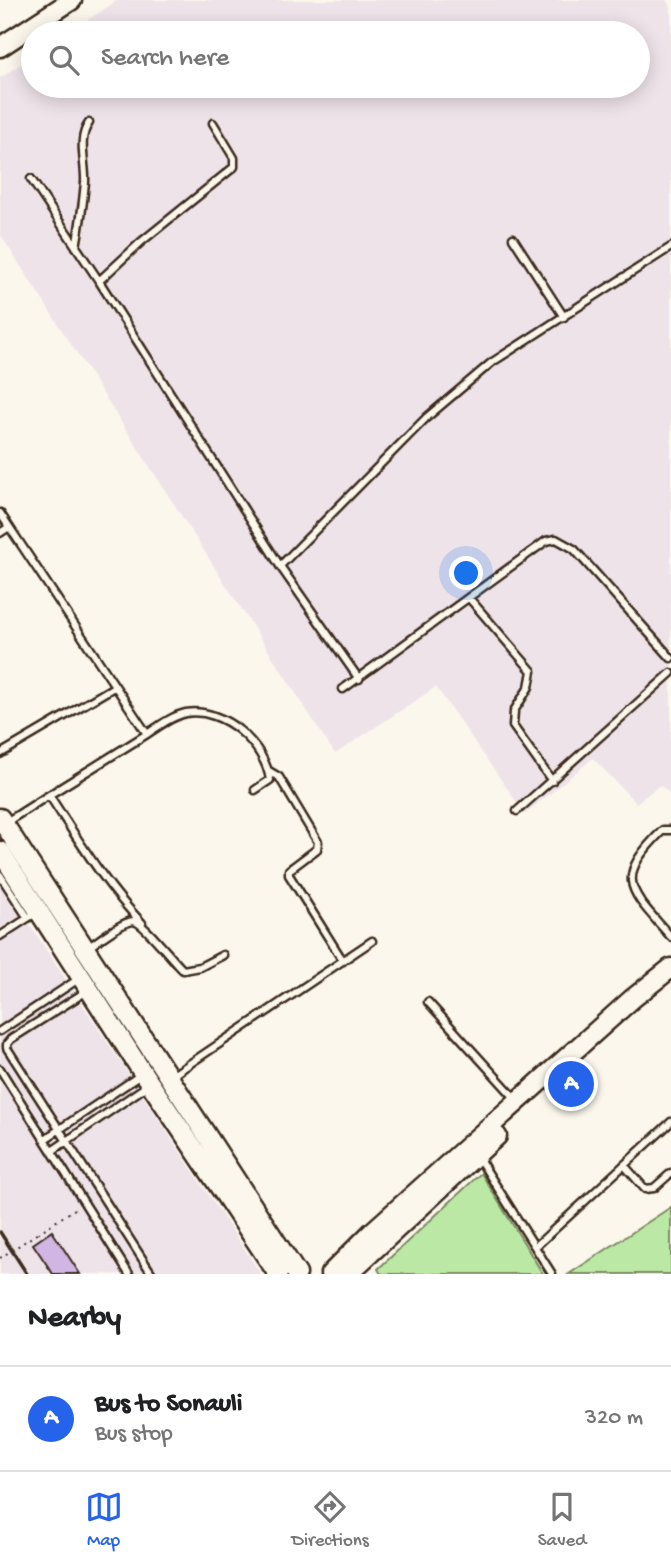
<!DOCTYPE html>
<style>
body{margin:0;font-family:"Gochi Hand",sans-serif;background:#f2f2f2;color:#202124}
.you{position:absolute;left:467px;top:574px;width:24px;height:24px;margin:-18px;border:5px solid #fff;border-radius:50%;background:#1a73e8;box-shadow:0 0 0 10px #1a73e833}
.badge{display:grid;place-items:center;width:46px;height:46px;border-radius:50%;background:#2563eb;color:#fff;font-size:23px;font-weight:700}
.pin{position:absolute;translate:-50% -50%;border:4px solid #fff;box-shadow:0 2px 7px #0006}
.list{margin:0;padding:0;list-style:none}
h2{display:flex;justify-content:space-between;align-items:center;height:91px;margin:0;padding:0 28px;font-size:30px}
h2 small{font-size:23px;font-weight:400;color:#757577}
.list li{display:grid;grid-template-columns:46px 1fr auto;gap:21px;align-items:center;box-sizing:border-box;height:105px;padding:0 28px;border-top:2px solid #e0e0e0}
.list b{display:block;font-size:26px;white-space:nowrap}
.list p{margin:0;font-size:23px;white-space:nowrap;color:#757577}
.list em{font-size:23px;font-style:normal;color:#757577}
.icon{flex:none;width:38px;height:38px;fill:none;stroke:currentColor;stroke-width:2;stroke-linecap:round;stroke-linejoin:round}
.map{position:relative;flex:none;width:671px;height:1274px;overflow:hidden}
.search{position:absolute;background:#fff;box-shadow:0 4px 18px #0003;left:21px;right:21px;top:21px;height:77px;display:flex;align-items:center;gap:18px;box-sizing:border-box;padding:0 24px;border-radius:38px;color:#757577;font-size:26px}
.sheet{height:196px;background:#fff}
nav{display:flex;justify-content:space-around;align-items:center;box-sizing:border-box;height:98px;border-top:2px solid #e0e0e0;background:#fff;font-size:19px;color:#757577}
nav a{display:grid;justify-items:center;gap:4px}
nav .on{color:#2563eb}
.map>svg:first-child{display:block}
.built{fill:#eee3e9}
.green{fill:#bce8a5;stroke:#7c8962;stroke-width:2}
.building{fill:#d1b5e3;stroke:#3b2a1e;stroke-width:2}
.lines{fill:none;stroke-linecap:round;stroke-linejoin:round}
.lane-casing{stroke:#3b2a1e;stroke-width:11}
.secondary-casing{stroke:#3b2a1e;stroke-width:23}
.path{stroke:#3b2a1e;stroke-width:2;stroke-dasharray:2 5;stroke-linecap:butt}
.lane{stroke:#fbf7ec;stroke-width:6}
.secondary{stroke:#fbf7ec;stroke-width:18}
.rail{stroke:#3b2a1e;stroke-width:3.5}
.path-bridge{stroke:#3b2a1e;stroke-width:2;stroke-dasharray:2 5;stroke-linecap:butt}
</style>
<div class="map">
<svg width="671" height="1274" viewBox="0 0 671 1274">
<rect width="100%" height="100%" fill="#fbf7ec"/>
<filter id="ink" filterUnits="userSpaceOnUse"><feTurbulence type="fractalNoise" baseFrequency=".0143" numOctaves="2"/><feDisplacementMap in="SourceGraphic" scale="14" xChannelSelector="R" yChannelSelector="G"/><feConvolveMatrix kernelMatrix="1 2 1 2 8 2 1 2 1" color-interpolation-filters="sRGB"/></filter>
<g filter="url(#ink)">
<!-- built -->
<path class="built" d="M118,0H666L671,7V795L660,785L636,803L593,758L525,814L436,687L335,754L0,234V78L33,56V86H638V33H68Z
M0,880L261,1274H0Z"/>
<!-- green -->
<path class="green" d="M481,1173L543,1274H381L378,1269Z
M671,1207V1274H569Z"/>
<!-- building -->
<path class="building" d="M52,1231L80,1274H53L33,1244Z"/>
<g class="lines">
<!-- lane casing -->
<g class="lane-casing">
<path id="lane" d="M31,179L99,281L280,566L359,679
M513,238L564,317
M76,247C80,225 83,204 85,182C86,163 77,139 89,123
M99,281L141,242L234,167V158L213,123
M0,513L147,734C159,726 172,716 186,713C224,707 265,745 270,780L255,790
M0,533L9,527
M280,566L426,418L491,363L671,247
M469,598L532,671L529,687L514,711L513,726L552,781
M343,689L546,541L556,539L574,549L671,658
M0,754L114,687
M269,771L279,777L318,842L317,849L289,870V875L343,961
M49,795L147,734
M517,811L671,673
M5,823L49,795C78,839 105,885 142,923
M671,830H663C612,880 630,890 671,937
M0,875L28,918
M0,936L31,916
M86,949C97,942 121,922 133,921C143,921 173,961 183,970L200,967L223,955
M87,991L11,1039L7,1044V1048L152,1274
M428,1002L516,1099
M0,1031L80,978
M0,1069L129,1274
M170,1077L372,941
M45,1139L142,1074
M52,1151L148,1085
M478,1157L552,1274
M624,1165L645,1189L654,1188L671,1173
M535,1247L671,1122"/>
</g>
<!-- secondary casing -->
<g class="secondary-casing">
<path id="secondary" d="M0,47L72,0
M0,818L297,1274
M0,851L143,1073L278,1274
M330,1274L373,1231L632,999L671,968
M348,1274L497,1136"/>
</g>
<!-- path -->
<path class="path" d="M38,1233L78,1207"/>
<!-- lane -->
<use href="#lane" class="lane"/>
<!-- secondary -->
<use href="#secondary" class="secondary"/>
<!-- rail -->
<path class="rail" d="M0,1232L27,1274"/>
<!-- path-bridge -->
<path class="path-bridge" d="M0,1258L38,1233"/>
</g>
</g>
</svg>
<div class="you"></div>
<div class="pin badge" style="left:571px;top:1084px">A</div>
<div class="search"><svg class="icon" aria-label="search" viewBox="0 0 24 24"><circle cx="10" cy="10" r="6"/><path d="M15 15l6 6"/></svg>Search here</div>
</div>
<section class="sheet">
<h2>Nearby<small></small></h2>
<ul class="list">
<li><span class="badge">A</span><div><b>Bus to Sonauli</b><p>Bus stop</p></div><em>320 m</em></li>
</ul>
</section>
<nav>
<a class="on"><svg class="icon" aria-label="map" viewBox="0 0 24 24"><path d="M3 6l6-2 6 2 6-2v14l-6 2-6-2-6 2zM9 4v14M15 6v14"/></svg>Map</a>
<a><svg class="icon" aria-label="directions" viewBox="0 0 24 24"><path d="M12 3l9 9-9 9-9-9zM9 14v-3h6M13 9l2 2-2 2"/></svg>Directions</a>
<a><svg class="icon" aria-label="saved" viewBox="0 0 24 24"><path d="M7 4h10v16l-5-4-5 4z"/></svg>Saved</a>
</nav>
